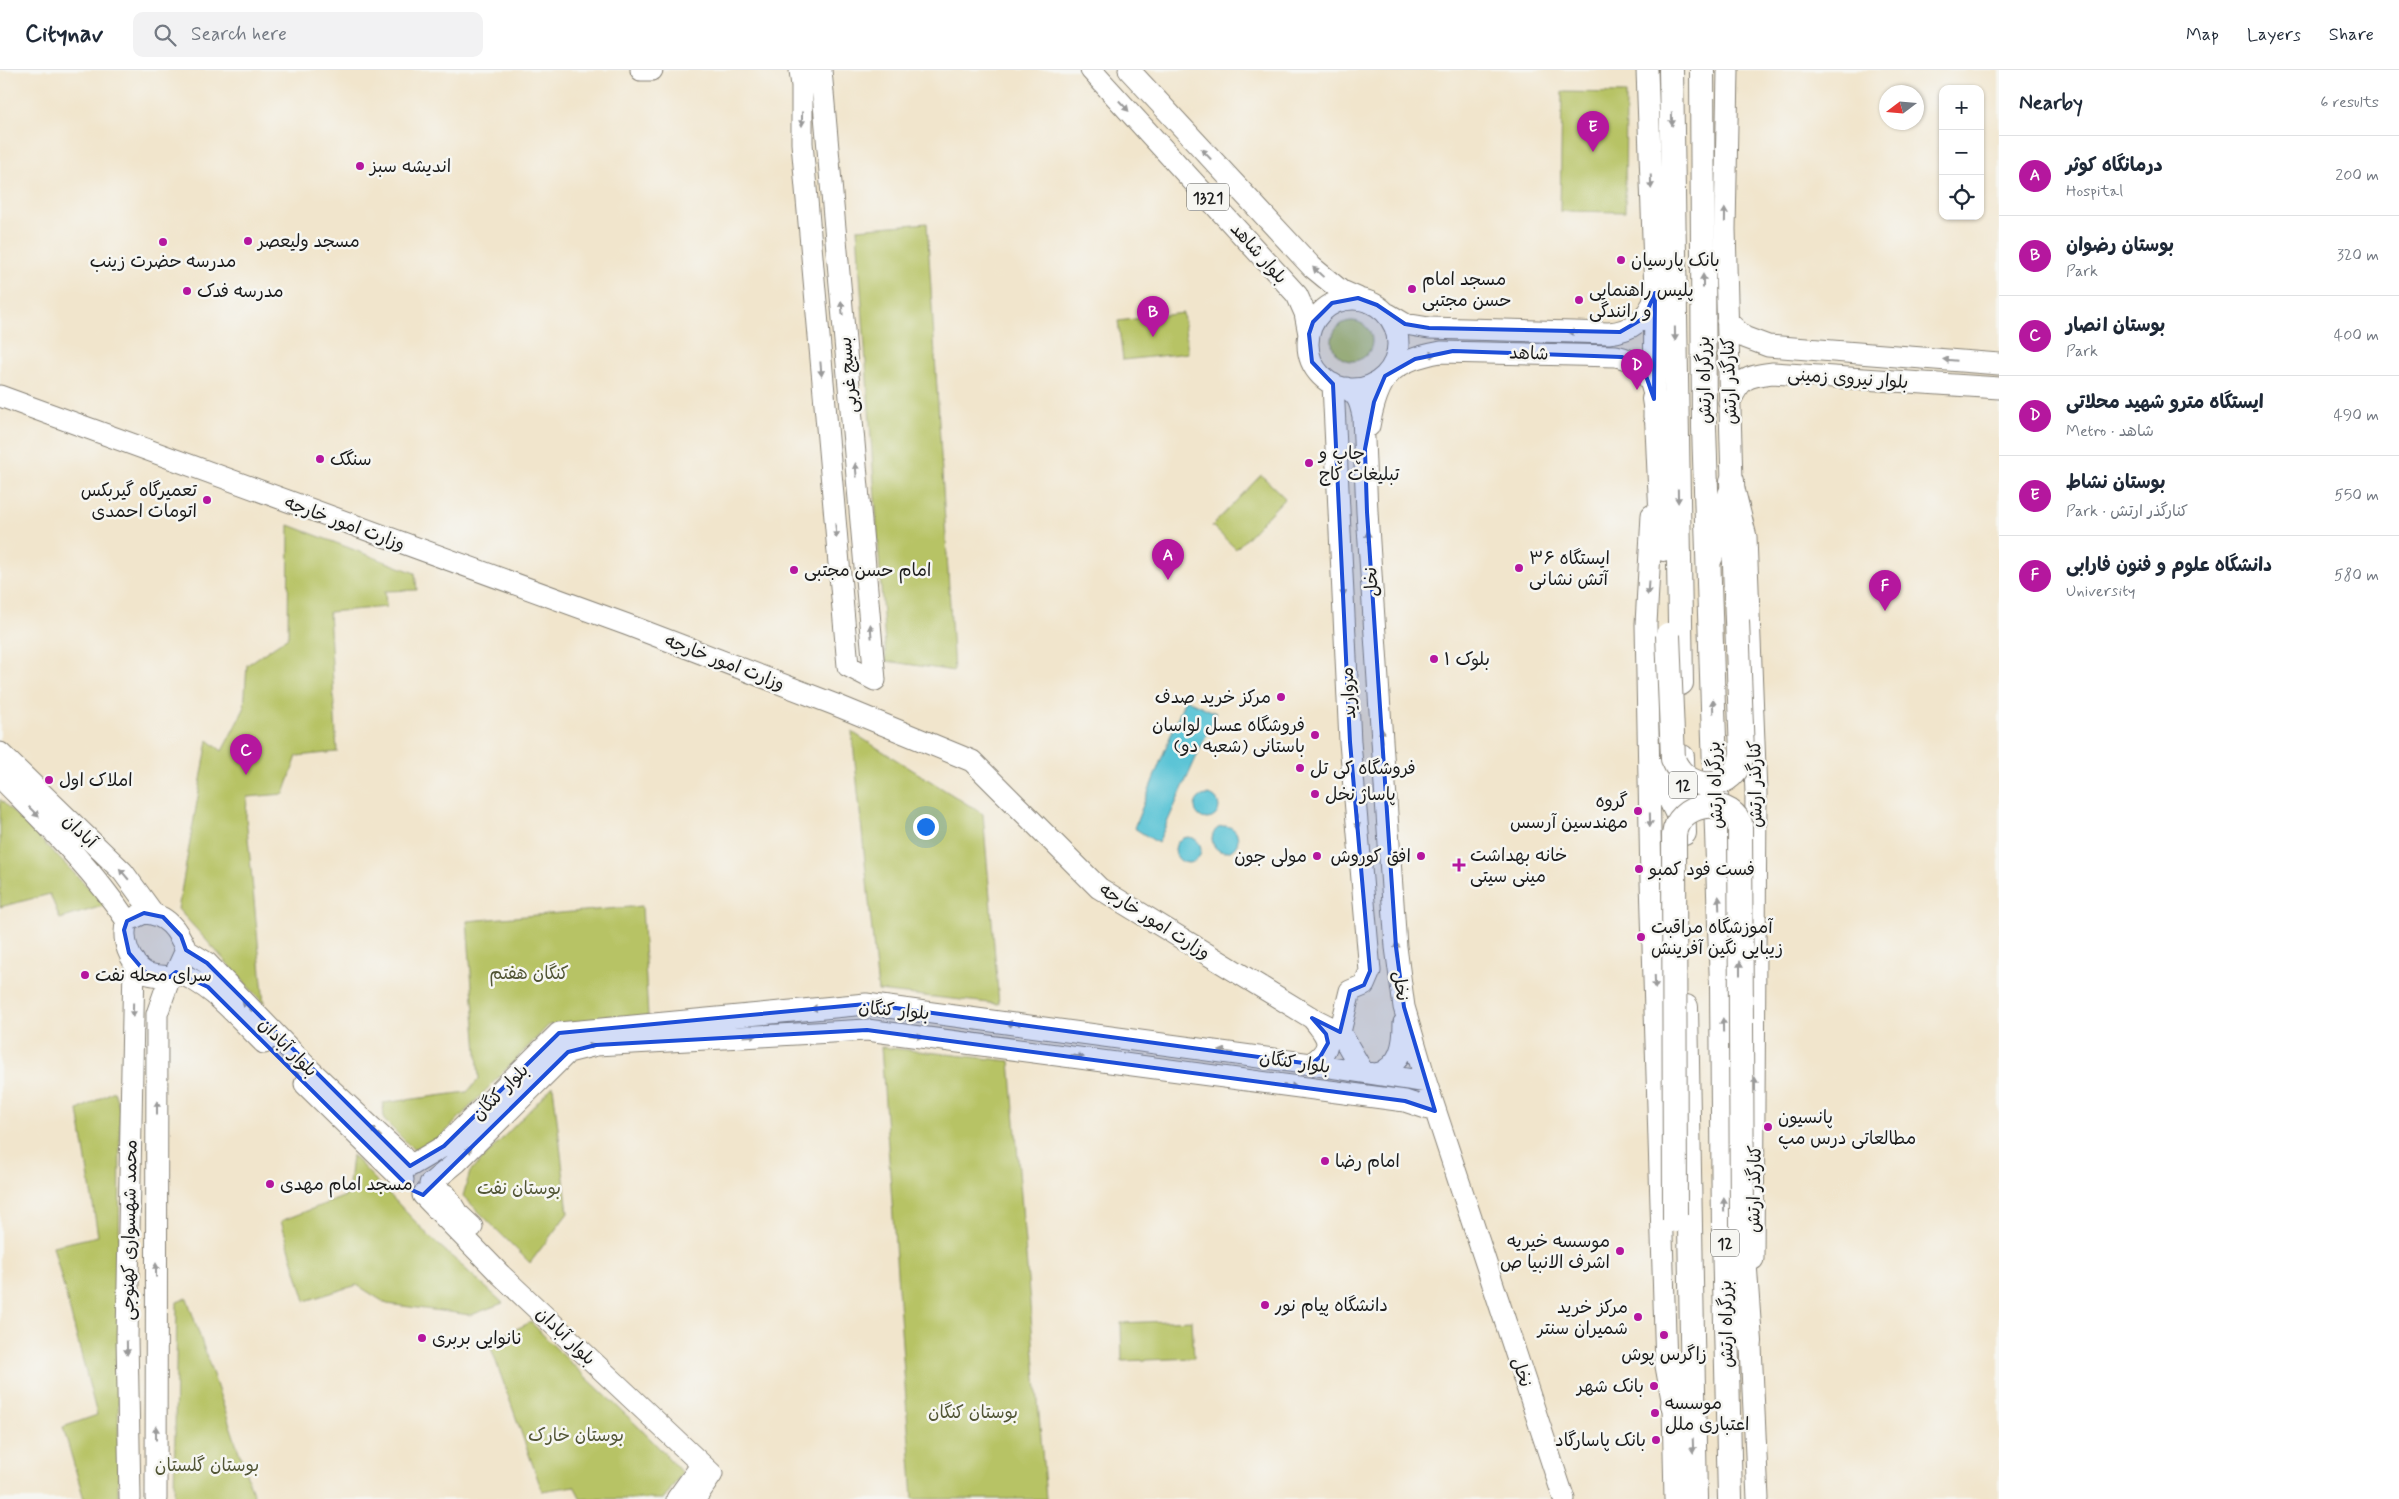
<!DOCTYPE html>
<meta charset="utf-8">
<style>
body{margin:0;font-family:Mynerve,"Playpen Sans Arabic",sans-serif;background:#f2f2f3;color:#1f2937}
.controls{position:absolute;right:15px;top:15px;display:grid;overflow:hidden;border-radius:10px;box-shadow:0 1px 4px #0004}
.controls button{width:45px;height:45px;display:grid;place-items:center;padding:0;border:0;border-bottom:1px solid #e0e1e3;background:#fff;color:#1f2937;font:25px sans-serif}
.compass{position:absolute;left:1879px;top:15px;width:45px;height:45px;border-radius:50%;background:#fff;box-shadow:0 1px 4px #0004;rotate:254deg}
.you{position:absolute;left:925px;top:756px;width:18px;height:18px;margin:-12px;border:4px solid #fff;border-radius:50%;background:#1a73e8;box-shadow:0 0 0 8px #1a73e833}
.badge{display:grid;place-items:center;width:32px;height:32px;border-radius:50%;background:#b5179e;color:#fff;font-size:16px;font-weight:700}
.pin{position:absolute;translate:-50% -41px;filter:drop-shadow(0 1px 2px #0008)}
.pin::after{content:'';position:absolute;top:26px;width:18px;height:15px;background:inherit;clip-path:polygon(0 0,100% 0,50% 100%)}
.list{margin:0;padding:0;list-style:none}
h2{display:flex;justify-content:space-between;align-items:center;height:65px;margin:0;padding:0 20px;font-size:21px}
h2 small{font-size:16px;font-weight:400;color:#747a83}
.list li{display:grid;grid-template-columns:32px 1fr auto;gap:15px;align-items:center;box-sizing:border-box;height:80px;padding:0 20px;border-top:1px solid #e0e1e3}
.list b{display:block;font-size:19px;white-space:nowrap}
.list p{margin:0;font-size:16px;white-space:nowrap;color:#747a83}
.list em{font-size:16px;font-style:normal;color:#747a83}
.icon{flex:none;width:28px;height:28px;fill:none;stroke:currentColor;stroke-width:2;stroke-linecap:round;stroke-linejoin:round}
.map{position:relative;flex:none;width:1999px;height:1429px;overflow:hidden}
header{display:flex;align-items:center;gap:30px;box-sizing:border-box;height:70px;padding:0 25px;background:#fff;border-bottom:1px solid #e0e1e3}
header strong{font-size:24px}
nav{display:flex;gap:28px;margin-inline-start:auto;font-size:18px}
.search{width:350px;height:45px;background:#f2f2f3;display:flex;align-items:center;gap:12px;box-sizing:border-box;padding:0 18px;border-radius:10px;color:#747a83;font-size:19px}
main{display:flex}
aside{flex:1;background:#fff}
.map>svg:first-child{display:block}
.green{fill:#b7c365;stroke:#6a7040}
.water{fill:#5bc4d6;stroke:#3c7079}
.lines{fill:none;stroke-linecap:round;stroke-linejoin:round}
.major-casing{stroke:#868074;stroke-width:23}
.highway-casing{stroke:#868074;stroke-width:26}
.major{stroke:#fff;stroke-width:21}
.highway{stroke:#fff;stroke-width:24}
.highway-bridge-casing{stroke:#868074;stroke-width:26;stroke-linecap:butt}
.highway-bridge{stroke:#fff;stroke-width:24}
.oneway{fill:#999}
.marked{fill:#1d4ed8;fill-opacity:0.2;stroke:#1d4ed8;stroke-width:4;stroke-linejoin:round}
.poi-dot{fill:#b5179e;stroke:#f6f6f2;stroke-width:2}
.labels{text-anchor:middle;stroke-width:5;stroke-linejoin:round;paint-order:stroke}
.shield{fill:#f6f6f2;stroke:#5d5d5c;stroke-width:1}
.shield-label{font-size:16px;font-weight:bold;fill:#1c1c1c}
.poi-label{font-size:18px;fill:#1c1c1c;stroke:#f6f6f2;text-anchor:start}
.street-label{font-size:18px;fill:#1c1c1c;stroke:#f6f6f2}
.park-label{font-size:18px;fill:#525636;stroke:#f6f6f2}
</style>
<header>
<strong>Citynav</strong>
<div class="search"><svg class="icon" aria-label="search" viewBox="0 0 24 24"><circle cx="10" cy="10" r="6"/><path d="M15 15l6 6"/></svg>Search here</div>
<nav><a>Map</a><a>Layers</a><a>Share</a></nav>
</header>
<main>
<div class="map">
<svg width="1999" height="1429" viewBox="0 0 1999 1429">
<rect width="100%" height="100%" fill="#f6f6f2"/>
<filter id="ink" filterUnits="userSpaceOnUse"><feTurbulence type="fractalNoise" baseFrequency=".02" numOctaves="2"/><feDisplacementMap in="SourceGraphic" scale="10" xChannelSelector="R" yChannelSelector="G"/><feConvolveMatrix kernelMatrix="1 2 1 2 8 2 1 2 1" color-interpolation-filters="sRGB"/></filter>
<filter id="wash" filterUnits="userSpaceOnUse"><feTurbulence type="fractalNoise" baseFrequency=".0096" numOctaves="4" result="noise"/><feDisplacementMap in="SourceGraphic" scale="20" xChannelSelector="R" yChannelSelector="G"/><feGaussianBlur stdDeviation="1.12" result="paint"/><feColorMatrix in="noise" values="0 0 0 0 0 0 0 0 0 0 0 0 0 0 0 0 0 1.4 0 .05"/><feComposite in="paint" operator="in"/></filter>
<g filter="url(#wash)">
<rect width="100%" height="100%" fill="#f1e5cc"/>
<!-- green -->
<path class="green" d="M1562,22L1626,23L1625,142L1560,141Z
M927,153L954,601L886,591L857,159Z
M1183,243L1188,283L1123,290L1118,251Z
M1332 271a20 20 0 1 1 40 0a20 20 0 1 1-40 0Z
M1261,405L1285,428L1236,479L1212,456Z
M289,455L415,503L417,520L385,521L386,537L329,542L337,682L297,686L284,724L247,727L246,747L264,934L178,839L208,670L222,681L244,639L247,595L288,567Z
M852,662L983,744L999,934L878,921Z
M0,729L106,835L60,849L50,824L0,837Z
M642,836L648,947L549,955L431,1077L413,1079L384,1050L383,1033L467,1022L479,1009L467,851Z
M881,977L1010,991L1046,1429H913Z
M553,1016L568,1143L530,1193L463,1126L470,1102Z
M114,1021L120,1040L118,1429H84L63,1357L97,1345L53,1176L98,1166L78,1040Z
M352,1085L429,1166L503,1233L471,1245L387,1234L357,1215L305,1231L281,1151L348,1125Z
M187,1228L255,1429H174L177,1232Z
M1192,1250L1194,1288L1122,1291L1121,1253Z
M531,1252C579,1305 636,1349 682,1403L664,1429H581L574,1416L542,1421L489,1272Z"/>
<!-- water -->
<path class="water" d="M1185,629L1216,643L1158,773L1134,758Z
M1195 737a12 12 0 1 1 24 0a12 12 0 1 1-24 0Z
M1212 769a13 13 0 1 1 26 0a13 13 0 1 1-26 0Z
M1175 780a13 13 0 1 1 26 0a13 13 0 1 1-26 0Z"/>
</g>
<g filter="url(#ink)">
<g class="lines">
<!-- major casing -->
<g class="major-casing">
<path id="major" d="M641,0H652
M800,0L802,16V73L848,596L875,610
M821,0L875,610
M1091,0L1297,225L1305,243L1309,264
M1129,0L1312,197L1340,220L1358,228
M1647,0L1655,223L1654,347
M1728,0L1725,159L1732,411L1746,467L1756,723L1753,1189
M1308 274a45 45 0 1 1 90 0a45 45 0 1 1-90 0Z
M1388,244L1405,254L1429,258L1609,263C1631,261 1647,249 1655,228
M1727,251L1744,267L1768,276L1999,294
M1333,314L1350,672L1370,901L1364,915L1350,921L1340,962
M1346,318C1359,325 1360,333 1363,346L1367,442L1380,641L1396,877L1404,937L1426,1012L1564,1429
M0,326L628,555L836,635L972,691L1099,818L1312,948L1340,962L1363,1002
M1729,333C1742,307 1745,307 1773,303L1999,318
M1369,356C1378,307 1390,291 1441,282L1616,286C1635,290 1649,301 1653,321
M1652,445L1646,554L1651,811L1666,1296L1673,1335L1675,1429
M1712,488L1729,423
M0,683L123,802L153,843
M1653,696L1684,761
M0,707C45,753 91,797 127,851
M144,843C167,844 178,860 186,880L176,902L170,907C163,906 152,906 146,903C129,893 121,869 127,851Z
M186,880L207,893L309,999L401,1085L410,1096L444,1076L559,963L866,934L1311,994L1426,1012
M176,902C213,915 237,947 264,973
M1311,994C1335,977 1329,968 1312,948
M1378,1004C1401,995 1404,975 1404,953
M305,1014L403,1110
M430,1114L457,1092L568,982L596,975L867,960L1405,1031L1435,1041
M431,1117L446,1125L457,1143L472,1157
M423,1125L501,1205L712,1404L695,1429
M1750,1254L1758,1429
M130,1429L127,1268L134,891
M156,1429L157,944L170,907
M677,1429L698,1400"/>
</g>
<!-- highway casing -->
<g class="highway-casing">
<path id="highway" d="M1671,0L1681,613
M1702,0L1704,357L1722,917L1724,1166L1730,1429
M1654,329L1657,348L1663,479
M1732,411L1737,550
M1682,687L1684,763
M1686,937L1695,1429
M1742,1157L1750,1272
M1673,1335L1679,1310V1294"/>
</g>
<!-- major -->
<use href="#major" class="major"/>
<!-- highway -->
<use href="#highway" class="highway"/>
<!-- highway-bridge casing -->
<g class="highway-bridge-casing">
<path id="highway-bridge" d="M1668,565L1673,689C1687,725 1737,722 1742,683L1737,550
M1675,1150L1674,765C1677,734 1726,724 1740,753L1742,1157"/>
</g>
<!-- highway-bridge -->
<use href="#highway-bridge" class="highway-bridge"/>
</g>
<!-- one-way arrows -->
<defs><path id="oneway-solid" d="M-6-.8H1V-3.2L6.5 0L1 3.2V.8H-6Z" transform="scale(1.25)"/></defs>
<g class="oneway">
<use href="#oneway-solid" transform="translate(1124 36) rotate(47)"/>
<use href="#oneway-solid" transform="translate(802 49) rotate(90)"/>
<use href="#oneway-solid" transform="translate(1672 49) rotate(89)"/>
<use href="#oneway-solid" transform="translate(1206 84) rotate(-133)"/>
<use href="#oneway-solid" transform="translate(1651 112) rotate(88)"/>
<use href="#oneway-solid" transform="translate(1725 145) rotate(-89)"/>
<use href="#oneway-solid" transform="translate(1318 202) rotate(-137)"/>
<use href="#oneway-solid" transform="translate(1703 211) rotate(-90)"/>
<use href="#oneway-solid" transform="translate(842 238) rotate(-95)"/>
<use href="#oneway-solid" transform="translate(1575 262) rotate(-178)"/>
<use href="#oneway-solid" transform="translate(1675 264) rotate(89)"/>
<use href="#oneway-solid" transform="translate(1429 285) rotate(-13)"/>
<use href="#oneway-solid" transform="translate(1950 290) rotate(-175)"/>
<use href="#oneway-solid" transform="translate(821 299) rotate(85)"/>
<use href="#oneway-solid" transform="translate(856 400) rotate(-95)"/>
<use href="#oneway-solid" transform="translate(1678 426) rotate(89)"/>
<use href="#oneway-solid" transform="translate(836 461) rotate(85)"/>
<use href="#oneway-solid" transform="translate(1368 468) rotate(-94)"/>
<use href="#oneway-solid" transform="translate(1648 518) rotate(94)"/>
<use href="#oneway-solid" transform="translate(1343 520) rotate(87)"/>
<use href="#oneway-solid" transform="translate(871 561) rotate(-95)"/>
<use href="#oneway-solid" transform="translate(1713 636) rotate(-92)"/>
<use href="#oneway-solid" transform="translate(1382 665) rotate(-94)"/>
<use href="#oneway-solid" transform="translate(34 742) rotate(45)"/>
<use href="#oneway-solid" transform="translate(1650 750) rotate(89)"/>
<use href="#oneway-solid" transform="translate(1357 752) rotate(85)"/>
<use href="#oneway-solid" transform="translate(124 804) rotate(-130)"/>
<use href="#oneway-solid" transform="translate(1719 833) rotate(-92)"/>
<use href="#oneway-solid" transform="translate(1397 879) rotate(-96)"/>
<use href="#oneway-solid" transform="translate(1740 898) rotate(-90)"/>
<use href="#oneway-solid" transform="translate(1655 912) rotate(88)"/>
<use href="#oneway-solid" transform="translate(247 936) rotate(-134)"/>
<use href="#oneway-solid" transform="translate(818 938) rotate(175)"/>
<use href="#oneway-solid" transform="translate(133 940) rotate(91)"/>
<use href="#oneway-solid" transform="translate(1013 954) rotate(-172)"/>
<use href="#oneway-solid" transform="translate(1723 955) rotate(-91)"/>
<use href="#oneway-solid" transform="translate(750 966) rotate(-4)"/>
<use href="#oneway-solid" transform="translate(916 966) rotate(7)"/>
<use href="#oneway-solid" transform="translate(588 977) rotate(-14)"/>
<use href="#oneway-solid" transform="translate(1226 982) rotate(-172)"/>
<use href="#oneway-solid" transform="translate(1077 986) rotate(8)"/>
<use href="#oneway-solid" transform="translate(1755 1014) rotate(-90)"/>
<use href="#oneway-solid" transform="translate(1290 1016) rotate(8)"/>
<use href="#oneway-solid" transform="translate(157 1038) rotate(-90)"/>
<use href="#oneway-solid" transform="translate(376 1062) rotate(-138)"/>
<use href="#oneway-solid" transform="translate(467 1082) rotate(-45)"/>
<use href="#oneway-solid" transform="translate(1724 1135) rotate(-91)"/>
<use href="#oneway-solid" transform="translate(156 1200) rotate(-90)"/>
<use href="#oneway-solid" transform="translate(127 1278) rotate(89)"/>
<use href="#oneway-solid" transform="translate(156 1363) rotate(-90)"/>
<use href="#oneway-solid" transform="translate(1693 1376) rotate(88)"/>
</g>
</g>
<!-- marked area -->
<path class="marked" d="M1655,223L1654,329L1644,300L1622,287L1453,281L1415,289L1385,306L1374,332L1365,379L1367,442L1396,877L1404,937L1435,1041L1405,1031L867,960L596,975L568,982L423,1125L412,1120L208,917L176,902L170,907L146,903L129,883L124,860L127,851L144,843L163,847L181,866L186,880L207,893L410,1096L444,1076L559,963L866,934L1311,994L1320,987L1328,973L1326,964L1312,948L1340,962L1350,921L1364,915L1370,901L1350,672L1333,314L1312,292L1309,264L1313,252L1332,233L1358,228L1377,235L1405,254L1429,258L1620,262L1644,248Z"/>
<!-- markers -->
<g class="poi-dot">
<circle cx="360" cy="96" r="5"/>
<circle cx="248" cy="171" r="5"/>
<circle cx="163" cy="172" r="5"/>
<circle cx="1621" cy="190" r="5"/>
<circle cx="1412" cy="219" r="5"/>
<circle cx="187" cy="221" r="5"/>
<circle cx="1579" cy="230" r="5"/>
<circle cx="320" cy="389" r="5"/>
<circle cx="1309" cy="393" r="5"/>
<circle cx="207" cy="430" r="5"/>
<circle cx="1519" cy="498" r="5"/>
<circle cx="794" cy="500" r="5"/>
<circle cx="1434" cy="589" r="5"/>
<circle cx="1281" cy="627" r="5"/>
<circle cx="1315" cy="665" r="5"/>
<circle cx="1300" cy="698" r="5"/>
<circle cx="49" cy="710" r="5"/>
<circle cx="1315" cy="724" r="5"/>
<circle cx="1638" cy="741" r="5"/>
<circle cx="1317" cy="786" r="5"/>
<circle cx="1421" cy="786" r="5"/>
<path d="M1456.5 787.5h5v5h5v5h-5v5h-5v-5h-5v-5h5z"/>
<circle cx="1639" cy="799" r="5"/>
<circle cx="1641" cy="867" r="5"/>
<circle cx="85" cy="905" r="5"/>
<circle cx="1768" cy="1057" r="5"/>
<circle cx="1325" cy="1091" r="5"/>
<circle cx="270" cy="1114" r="5"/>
<circle cx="1620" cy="1181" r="5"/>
<circle cx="1265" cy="1235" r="5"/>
<circle cx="1638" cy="1247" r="5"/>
<circle cx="1664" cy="1265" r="5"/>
<circle cx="422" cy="1268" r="5"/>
<circle cx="1654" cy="1316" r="5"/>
<circle cx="1655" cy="1343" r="5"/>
<circle cx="1656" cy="1370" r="5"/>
</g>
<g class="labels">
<!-- shield labels -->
<g class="shield">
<rect x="1187" y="113.5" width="42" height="27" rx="4"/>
<rect x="1669" y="701.5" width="28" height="27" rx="4"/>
<rect x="1711" y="1159.5" width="28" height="27" rx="4"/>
</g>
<g class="shield-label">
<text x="1208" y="133">1321</text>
<text x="1683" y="721">12</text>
<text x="1725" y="1179">12</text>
</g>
<!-- poi labels -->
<g class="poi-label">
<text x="370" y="102">اندیشه سبز</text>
<text x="258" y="177">مسجد ولیعصر</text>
<text x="1631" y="196">بانک پارسیان</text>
<text x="163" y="197" text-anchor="middle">مدرسه حضرت زینب</text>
<text x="1422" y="215">مسجد امام<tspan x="1422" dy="21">حسن مجتبی</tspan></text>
<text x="1589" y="226">پلیس راهنمایی<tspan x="1589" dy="21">و رانندگی</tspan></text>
<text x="197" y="227">مدرسه فدک</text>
<text x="1319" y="389">چاپ و<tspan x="1319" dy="21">تبلیغات کاج</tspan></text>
<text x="330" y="395">سنگک</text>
<text x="197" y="426" text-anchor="end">تعمیرگاه گیربکس<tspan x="197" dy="21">اتومات احمدی</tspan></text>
<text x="1529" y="494">ایستگاه ۳۶<tspan x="1529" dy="21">آتش نشانی</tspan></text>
<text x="804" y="506">امام حسن مجتبی</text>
<text x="1444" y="595">۱ بلوک</text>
<text x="1271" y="633" text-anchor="end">مرکز خرید صدف</text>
<text x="1305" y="661" text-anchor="end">فروشگاه عسل لواسان<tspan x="1305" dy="21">باستانی (شعبه دو)</tspan></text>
<text x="1310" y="704">فروشگاه کی تل</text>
<text x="59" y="716">املاک اول</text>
<text x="1325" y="730">پاساژ نخل</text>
<text x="1628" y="737" text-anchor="end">گروه<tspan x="1628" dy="21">مهندسین آرسس</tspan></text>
<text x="1470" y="791">خانه بهداشت<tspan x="1470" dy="21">مینی سیتی</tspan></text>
<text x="1307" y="792" text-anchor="end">مولی جون</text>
<text x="1411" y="792" text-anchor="end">افق کوروش</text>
<text x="1649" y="805">فست فود کمبو</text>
<text x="1651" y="863">آموزشگاه مراقبت<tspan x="1651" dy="21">زیبایی نگین آفرینش</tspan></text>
<text x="95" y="911">سرای محله نفت</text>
<text x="1778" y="1053">پانسیون<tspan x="1778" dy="21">مطالعاتی درس مپ</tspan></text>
<text x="1335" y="1097">امام رضا</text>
<text x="280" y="1120">مسجد امام مهدی</text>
<text x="1610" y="1177" text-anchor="end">موسسه خیریه<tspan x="1610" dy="21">اشرف الانبیا ص</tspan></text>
<text x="1275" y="1241">دانشگاه پیام نور</text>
<text x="1628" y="1243" text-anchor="end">مرکز خرید<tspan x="1628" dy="21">شمیران سنتر</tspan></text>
<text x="432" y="1274">نانوایی بربری</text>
<text x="1664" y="1290" text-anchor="middle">زاگرس پوش</text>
<text x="1644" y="1322" text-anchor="end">بانک شهر</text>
<text x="1665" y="1339">موسسه<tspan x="1665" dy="21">اعتباری ملل</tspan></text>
<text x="1646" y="1376" text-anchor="end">بانک پاسارگاد</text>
</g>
<!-- street labels -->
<g class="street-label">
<text transform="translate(1259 183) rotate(48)" y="6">بلوار شاهد</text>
<text transform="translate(1529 283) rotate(2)" y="6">شاهد</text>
<text transform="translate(848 305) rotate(-95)" y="6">بسیج غربی</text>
<text transform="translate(1848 308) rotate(4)" y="6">بلوار نیروی زمینی</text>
<text transform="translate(1704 310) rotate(-91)" y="6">بزرگراه ارتش</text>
<text transform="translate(1729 311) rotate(-92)" y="6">کنارگذر ارتش</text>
<text transform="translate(345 453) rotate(20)" y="6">وزارت امور خارجه</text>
<text transform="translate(1371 512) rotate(-94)" y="6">نخل</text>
<text transform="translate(725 592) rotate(21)" y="6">وزارت امور خارجه</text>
<text transform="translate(1348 623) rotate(-93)" y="6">مروارید</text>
<text transform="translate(1755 714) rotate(-91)" y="6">کنارگذر ارتش</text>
<text transform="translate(1715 715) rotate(-92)" y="6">بزرگراه ارتش</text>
<text transform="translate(80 761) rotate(44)" y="6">آبادان</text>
<text transform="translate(1155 851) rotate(32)" y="6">وزارت امور خارجه</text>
<text transform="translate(1401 916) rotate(82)" y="6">نخل</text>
<text transform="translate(894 940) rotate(5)" y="6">بلوار کنگان</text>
<text transform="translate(288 977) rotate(45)" y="6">بلوار آبادان</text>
<text transform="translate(1295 992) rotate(8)" y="6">بلوار کنگان</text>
<text transform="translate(500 1022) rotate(-45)" y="6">بلوار کنگان</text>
<text transform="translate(1754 1119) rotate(-89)" y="6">کنارگذر ارتش</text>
<text transform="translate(129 1160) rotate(-89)" y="6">محمد شهسواری کهنوجی</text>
<text transform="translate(1726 1254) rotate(-91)" y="6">بزرگراه ارتش</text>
<text transform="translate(566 1266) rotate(44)" y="6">بلوار آبادان</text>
<text transform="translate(1522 1302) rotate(72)" y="6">نخل</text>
</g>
<!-- park labels -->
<g class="park-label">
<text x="529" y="909">کنگان هفتم</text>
<text x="519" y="1124">بوستان نفت</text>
<text x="973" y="1348">بوستان کنگان</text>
<text x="576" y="1371">بوستان خارک</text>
<text x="207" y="1401">بوستان گلستان</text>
</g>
</g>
</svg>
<div class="controls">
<button>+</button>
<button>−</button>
<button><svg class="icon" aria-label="locate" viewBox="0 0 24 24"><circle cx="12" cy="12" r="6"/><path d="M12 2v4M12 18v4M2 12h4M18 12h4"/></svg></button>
</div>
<svg class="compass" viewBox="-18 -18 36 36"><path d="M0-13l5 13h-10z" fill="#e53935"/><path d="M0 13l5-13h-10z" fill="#747a83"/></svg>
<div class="you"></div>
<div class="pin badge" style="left:1168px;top:510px">A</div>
<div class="pin badge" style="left:1153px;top:267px">B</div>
<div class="pin badge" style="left:246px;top:705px">C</div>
<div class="pin badge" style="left:1637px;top:320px">D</div>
<div class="pin badge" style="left:1593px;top:82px">E</div>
<div class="pin badge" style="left:1885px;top:541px">F</div>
</div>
<aside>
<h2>Nearby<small>6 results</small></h2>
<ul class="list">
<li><span class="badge">A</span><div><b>درمانگاه کوثر</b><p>Hospital</p></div><em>200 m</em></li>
<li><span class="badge">B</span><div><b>بوستان رضوان</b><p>Park</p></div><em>320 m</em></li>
<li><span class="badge">C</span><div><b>بوستان انصار</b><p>Park</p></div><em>400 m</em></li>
<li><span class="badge">D</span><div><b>ایستگاه مترو شهید محلاتی</b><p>Metro · شاهد</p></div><em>490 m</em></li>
<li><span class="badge">E</span><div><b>بوستان نشاط</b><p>Park · کنارگذر ارتش</p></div><em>550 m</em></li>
<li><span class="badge">F</span><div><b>دانشگاه علوم و فنون فارابی</b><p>University</p></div><em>580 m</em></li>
</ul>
</aside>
</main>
